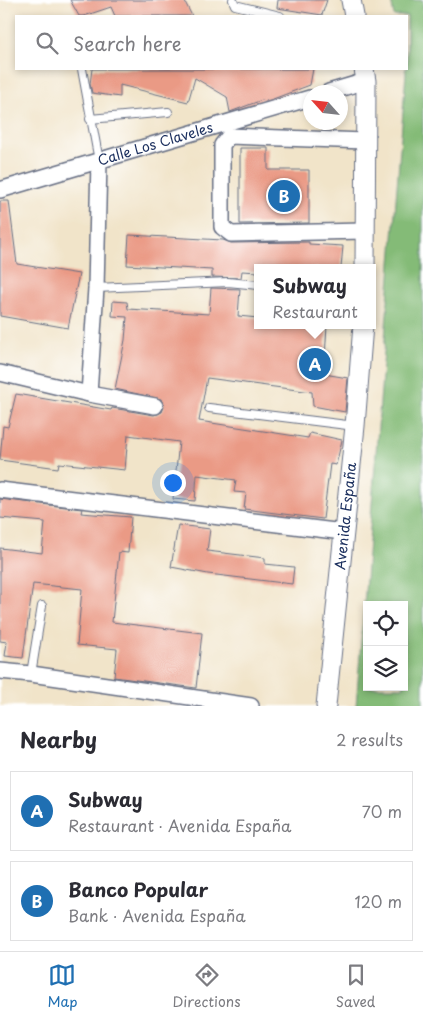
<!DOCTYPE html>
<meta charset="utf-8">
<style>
body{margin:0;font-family:"Playpen Sans",sans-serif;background:#f7f7f7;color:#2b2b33}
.controls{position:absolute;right:15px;bottom:15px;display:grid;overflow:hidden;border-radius:0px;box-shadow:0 2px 8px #0003}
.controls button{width:45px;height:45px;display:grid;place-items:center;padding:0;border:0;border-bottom:1px solid #e1e1e2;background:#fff;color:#2b2b33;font:25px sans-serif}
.compass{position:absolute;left:303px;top:85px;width:45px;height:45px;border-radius:50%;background:#fff;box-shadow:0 2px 8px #0003;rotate:297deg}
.you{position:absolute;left:172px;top:482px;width:18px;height:18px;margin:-12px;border:4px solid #fff;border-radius:50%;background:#1a73e8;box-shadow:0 0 0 8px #1a73e833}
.badge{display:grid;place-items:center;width:32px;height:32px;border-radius:50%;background:#1f6fb2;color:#fff;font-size:16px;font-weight:700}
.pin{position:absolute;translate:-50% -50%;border:2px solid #fff;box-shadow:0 1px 5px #0006}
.popup{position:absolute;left:254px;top:264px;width:122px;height:65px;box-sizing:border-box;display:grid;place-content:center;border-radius:0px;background:#fff;filter:drop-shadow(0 1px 4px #0005);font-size:16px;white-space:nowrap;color:#7c7c81}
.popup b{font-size:19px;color:#2b2b33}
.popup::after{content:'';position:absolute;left:50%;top:100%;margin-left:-10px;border:10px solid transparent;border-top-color:#fff}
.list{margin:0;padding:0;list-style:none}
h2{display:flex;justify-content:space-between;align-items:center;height:65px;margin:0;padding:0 20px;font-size:21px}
h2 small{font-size:16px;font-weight:400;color:#7c7c81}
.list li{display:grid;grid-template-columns:32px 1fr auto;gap:15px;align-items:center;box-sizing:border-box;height:80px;margin:0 10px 10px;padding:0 10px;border:1px solid #e1e1e2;border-radius:0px}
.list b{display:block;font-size:19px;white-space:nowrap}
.list p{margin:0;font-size:16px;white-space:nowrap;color:#7c7c81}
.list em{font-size:16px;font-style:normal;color:#7c7c81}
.icon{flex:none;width:28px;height:28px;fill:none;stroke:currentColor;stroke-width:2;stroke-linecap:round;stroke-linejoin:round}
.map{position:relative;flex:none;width:423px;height:706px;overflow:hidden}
.search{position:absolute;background:#fff;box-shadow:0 2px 8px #0003;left:15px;right:15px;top:15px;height:55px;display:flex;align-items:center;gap:12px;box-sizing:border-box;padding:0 18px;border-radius:0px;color:#7c7c81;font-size:19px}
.sheet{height:245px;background:#fff}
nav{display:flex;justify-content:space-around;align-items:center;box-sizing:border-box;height:70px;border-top:1px solid #e1e1e2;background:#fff;font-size:14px;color:#7c7c81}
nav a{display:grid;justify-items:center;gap:2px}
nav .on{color:#1f6fb2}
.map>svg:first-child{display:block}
.forest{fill:#84bb77;stroke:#50756a;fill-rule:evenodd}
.building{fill:#ea9a85}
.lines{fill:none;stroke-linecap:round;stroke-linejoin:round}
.service-casing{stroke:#666e83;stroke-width:10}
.minor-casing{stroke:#666e83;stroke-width:18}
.tertiary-casing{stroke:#666e83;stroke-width:21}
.service{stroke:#fff;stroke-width:8}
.minor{stroke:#fff;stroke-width:15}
.tertiary{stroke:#fff;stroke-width:19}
.labels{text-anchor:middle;stroke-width:4.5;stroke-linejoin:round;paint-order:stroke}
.street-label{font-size:14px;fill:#1b2f5e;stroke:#fff}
</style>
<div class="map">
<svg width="423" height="706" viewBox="0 0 423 706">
<rect width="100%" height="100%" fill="#fff"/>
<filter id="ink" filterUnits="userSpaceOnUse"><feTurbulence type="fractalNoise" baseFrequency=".02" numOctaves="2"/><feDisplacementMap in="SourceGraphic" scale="10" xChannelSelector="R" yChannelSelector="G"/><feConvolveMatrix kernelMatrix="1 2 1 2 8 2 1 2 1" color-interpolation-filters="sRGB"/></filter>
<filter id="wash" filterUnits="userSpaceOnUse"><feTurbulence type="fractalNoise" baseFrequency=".0096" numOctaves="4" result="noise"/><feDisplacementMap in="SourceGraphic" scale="20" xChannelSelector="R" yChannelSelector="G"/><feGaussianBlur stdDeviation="1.12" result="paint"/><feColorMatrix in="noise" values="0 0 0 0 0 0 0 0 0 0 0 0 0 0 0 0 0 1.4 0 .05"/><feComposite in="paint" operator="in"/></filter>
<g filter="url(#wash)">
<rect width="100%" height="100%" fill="#f1e4c9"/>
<!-- forest -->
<path class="forest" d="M391,0H423V706H356L406,73L405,69H407V16H394ZM367,605H404V687H367Z"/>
<g id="blocks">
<!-- building -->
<path class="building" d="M70,0H184L192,16H115L111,7L84,16H79Z
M278,0H327L322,15L277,8Z
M92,69H313L310,85L273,99L266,101L262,100L230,112L227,97L195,78L188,102L120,85V97L92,93L90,84Z
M240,148H268V170H309V223L240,224Z
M0,201H9L17,264L79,274L68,328L0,316Z
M129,235L223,240L231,243L309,242V244L343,246L341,268H258V272L242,271L241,278L212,277V270L127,265Z
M211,288L240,289L238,316L258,318V325H327L324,374L348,378L345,412L313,406L312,392L207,378L199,421L308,438L310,433L342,440L336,465L330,464L323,519L244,509L246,493L234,492L236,480L197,475L195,501L173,499L179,442L128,435L125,470L59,463L58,468L0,460L3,426L8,427L16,394L111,410L112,408L154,415L162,412L164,407L161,399L115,389L125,340L127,317L112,316L113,301L127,302L128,309L209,314Z
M0,499L82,509L81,513L131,517L128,553L119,552L112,622L202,633L196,688L114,677L117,649L77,645L82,589L33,584L23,658L5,656L7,642L0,641V548L42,553L45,522L0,518Z
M178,525L210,529L207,551L265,558V564L294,567L292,584L208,574L171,567Z"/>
</g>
</g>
<g filter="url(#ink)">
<use href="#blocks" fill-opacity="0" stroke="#666e83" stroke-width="1"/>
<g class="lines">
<!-- service casing -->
<g class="service-casing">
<path id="service" d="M233,0L235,5L280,16
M82,69L99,161
M90,119L168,112
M96,288L228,282L258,285
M209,408L355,426
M31,674L42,606"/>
</g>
<!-- minor casing -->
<g class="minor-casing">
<g id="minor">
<path d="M329,92L366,81"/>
<path id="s1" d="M0,190L310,98"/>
<path d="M364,231L231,234L222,227V145L229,136L365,141"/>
<path d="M0,373L89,394L155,406"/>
<path d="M89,394L96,288L99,161"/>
<path d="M0,490L343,532"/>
<path d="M0,671L31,674L251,706"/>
</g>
</g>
<!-- tertiary casing -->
<g class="tertiary-casing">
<g id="tertiary">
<path d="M351,0L354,16"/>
<path d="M364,69L366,81L365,268"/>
<path id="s2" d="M326,706L355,426L363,325"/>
</g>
</g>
<!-- service -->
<use href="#service" class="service"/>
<!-- minor -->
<use href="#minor" class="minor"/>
<!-- tertiary -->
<use href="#tertiary" class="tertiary"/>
</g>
</g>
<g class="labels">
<!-- street labels -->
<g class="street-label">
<text dy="5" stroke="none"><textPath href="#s1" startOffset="162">Calle Los Claveles</textPath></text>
<text dy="5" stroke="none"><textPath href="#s2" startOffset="191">Avenida España</textPath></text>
</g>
</g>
</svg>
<div class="controls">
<button><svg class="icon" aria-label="locate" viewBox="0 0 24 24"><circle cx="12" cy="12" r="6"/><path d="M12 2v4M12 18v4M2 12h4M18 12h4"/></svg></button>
<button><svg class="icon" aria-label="layers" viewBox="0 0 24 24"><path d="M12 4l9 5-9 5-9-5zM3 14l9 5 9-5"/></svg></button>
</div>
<svg class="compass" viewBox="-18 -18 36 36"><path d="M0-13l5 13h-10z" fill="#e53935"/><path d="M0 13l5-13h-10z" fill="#7c7c81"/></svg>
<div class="you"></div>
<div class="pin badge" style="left:315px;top:364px">A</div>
<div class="popup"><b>Subway</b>Restaurant</div>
<div class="pin badge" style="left:284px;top:196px">B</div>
<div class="search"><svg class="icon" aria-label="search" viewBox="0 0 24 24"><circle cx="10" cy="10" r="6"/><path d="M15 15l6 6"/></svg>Search here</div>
</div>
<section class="sheet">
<h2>Nearby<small>2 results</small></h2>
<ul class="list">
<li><span class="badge">A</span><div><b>Subway</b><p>Restaurant · Avenida España</p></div><em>70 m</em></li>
<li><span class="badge">B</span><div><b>Banco Popular</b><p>Bank · Avenida España</p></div><em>120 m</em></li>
</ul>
</section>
<nav>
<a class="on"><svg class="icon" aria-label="map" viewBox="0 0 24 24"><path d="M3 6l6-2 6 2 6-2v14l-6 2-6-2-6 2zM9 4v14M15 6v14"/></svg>Map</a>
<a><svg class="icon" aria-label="directions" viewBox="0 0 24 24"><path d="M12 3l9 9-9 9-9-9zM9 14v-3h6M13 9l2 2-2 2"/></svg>Directions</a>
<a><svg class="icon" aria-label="saved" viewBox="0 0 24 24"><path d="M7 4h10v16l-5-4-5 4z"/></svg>Saved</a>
</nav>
